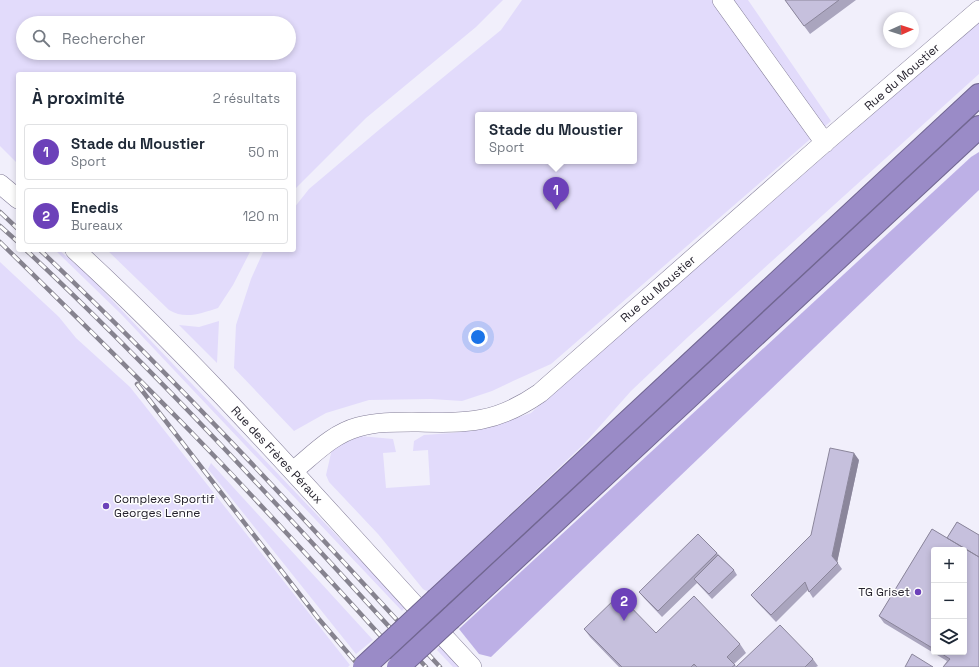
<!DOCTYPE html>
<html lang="fr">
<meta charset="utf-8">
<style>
body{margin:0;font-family:"Space Grotesk",sans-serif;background:#f6f6f7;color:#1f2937}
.controls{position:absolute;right:12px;bottom:12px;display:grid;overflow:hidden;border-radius:4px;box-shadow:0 2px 6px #0003}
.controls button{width:36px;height:36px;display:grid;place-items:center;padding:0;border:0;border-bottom:1px solid #e0e1e3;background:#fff;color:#1f2937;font:20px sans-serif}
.compass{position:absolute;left:883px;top:12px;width:36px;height:36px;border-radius:50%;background:#fff;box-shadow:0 2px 6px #0003;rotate:87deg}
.you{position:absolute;left:478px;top:337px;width:14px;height:14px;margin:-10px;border:3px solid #fff;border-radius:50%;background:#1a73e8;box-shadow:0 0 0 6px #1a73e833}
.badge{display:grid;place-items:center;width:26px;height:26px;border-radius:50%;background:#6c41b9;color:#fff;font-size:13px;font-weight:700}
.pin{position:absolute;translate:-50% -33px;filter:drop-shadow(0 1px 2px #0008)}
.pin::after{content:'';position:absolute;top:21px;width:14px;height:12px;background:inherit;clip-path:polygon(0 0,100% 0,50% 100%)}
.popup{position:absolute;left:475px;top:112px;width:162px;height:52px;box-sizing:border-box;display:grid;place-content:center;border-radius:4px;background:#fff;filter:drop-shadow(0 1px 3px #0005);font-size:13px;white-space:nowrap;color:#747a83}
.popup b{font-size:15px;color:#1f2937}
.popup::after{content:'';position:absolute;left:50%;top:100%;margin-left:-8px;border:8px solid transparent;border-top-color:#fff}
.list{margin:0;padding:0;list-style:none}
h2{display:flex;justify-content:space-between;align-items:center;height:52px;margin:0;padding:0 16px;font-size:17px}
h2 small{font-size:13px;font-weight:400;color:#747a83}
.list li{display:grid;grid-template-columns:26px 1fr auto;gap:12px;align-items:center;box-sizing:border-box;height:56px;margin:0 8px 8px;padding:0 8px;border:1px solid #e0e1e3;border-radius:4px}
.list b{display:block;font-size:15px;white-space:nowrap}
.list p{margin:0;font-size:13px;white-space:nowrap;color:#747a83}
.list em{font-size:13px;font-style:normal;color:#747a83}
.icon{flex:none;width:22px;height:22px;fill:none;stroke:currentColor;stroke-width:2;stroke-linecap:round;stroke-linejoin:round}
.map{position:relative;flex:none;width:979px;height:667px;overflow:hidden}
.search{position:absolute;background:#fff;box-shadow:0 2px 6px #0003;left:16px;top:16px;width:280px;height:44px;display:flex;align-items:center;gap:10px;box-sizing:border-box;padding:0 14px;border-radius:22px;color:#747a83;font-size:15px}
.panel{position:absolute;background:#fff;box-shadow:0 2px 6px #0003;left:16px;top:72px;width:280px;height:180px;border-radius:4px}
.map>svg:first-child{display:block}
.green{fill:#e2dbfb;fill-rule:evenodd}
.forest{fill:#bdb0e6}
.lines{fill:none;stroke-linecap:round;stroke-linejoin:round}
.minor-casing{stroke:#847e99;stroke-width:20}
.highway-casing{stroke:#716691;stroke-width:24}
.minor{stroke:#fff;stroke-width:19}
.highway{stroke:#9a8bc7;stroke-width:22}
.rail-casing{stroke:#86838f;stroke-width:4.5}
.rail{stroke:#fefefe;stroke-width:3;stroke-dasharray:9;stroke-linecap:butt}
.highway-bridge-casing{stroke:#716691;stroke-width:24;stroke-linecap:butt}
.highway-bridge{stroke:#9a8bc7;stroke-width:22}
.wall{fill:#aaa5be;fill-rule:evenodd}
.shaded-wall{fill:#8b869b}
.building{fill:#c6c0dd;stroke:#8b869b}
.poi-dot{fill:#6c41b9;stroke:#fefefe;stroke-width:1.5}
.labels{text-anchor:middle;stroke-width:3;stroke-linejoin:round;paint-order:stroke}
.street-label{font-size:12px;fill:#25222d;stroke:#fefefe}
.poi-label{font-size:12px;fill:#25222d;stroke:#fefefe;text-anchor:start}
</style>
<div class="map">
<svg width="979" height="667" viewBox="0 0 979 667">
<rect width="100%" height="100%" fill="#f1effb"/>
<!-- green -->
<path class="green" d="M0,0H503L476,27L366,118L294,190V74H18V164L0,146ZM23,23H289V53H23Z
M522,0H748L831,121L551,364L513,381L492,391L462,401L431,399L369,400L326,413L294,431L234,368L236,325L251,279L264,250H294V208L309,189L380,129L501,30ZM478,115H634V161H478Z
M979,22V74L689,336L631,391L584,444L428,592L423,589L378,534L329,482L326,475L332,449L360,436L393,439L396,452L383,453L386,488L430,485L428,450L413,451L414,441L424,435L452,433L486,428L531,413L563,383Z
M55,250H59L89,276L405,607L402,611L122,315Z
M107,250H251L233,285L218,308C202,313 185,320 169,310Z
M0,262L59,317L76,338L130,387L350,665L348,667H0Z
M219,321L217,363L179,325L199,327Z
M211,463L373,640L356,654L208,469Z
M440,646L460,667H453L437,650Z"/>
<!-- forest -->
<path class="forest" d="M979,152V190L491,657L479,654L459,629L971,157Z"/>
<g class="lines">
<!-- minor casing -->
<g class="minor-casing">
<path id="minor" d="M722,0L825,143
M0,184L18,199
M75,250C217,380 341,527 472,667
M293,471C313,455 332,434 358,427C376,422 394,422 412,422C465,423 494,425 540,393L816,150L979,10"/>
</g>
<!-- highway casing -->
<g class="highway-casing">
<path id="highway" d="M437,599L979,95
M451,618L979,127"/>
</g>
<!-- minor -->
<use href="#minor" class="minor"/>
<!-- highway -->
<use href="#highway" class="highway"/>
<!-- rail casing -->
<g class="rail-casing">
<path id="rail" d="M0,212L18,229
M0,226L18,242
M0,242C65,306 130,369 193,434C267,510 338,589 409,667
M26,250C167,382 296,525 426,667
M40,250C180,383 310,525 440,667
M137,384L318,618L360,667"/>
</g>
<!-- rail -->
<use href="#rail" class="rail"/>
<!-- highway-bridge casing -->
<g class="highway-bridge-casing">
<path id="highway-bridge" d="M364,667L437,599
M398,667L451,618"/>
</g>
<!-- highway-bridge -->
<use href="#highway-bridge" class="highway-bridge"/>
</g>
<!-- wall -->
<path class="wall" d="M785,0H856L810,34Z
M859,460L837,562L842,569L813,598L808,590L776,622L756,601L751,595L811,535Z
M957,522L979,535V667H943L947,661L884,623L879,616L932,529L947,538ZM934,550H964V652H934Z
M717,553L734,570L737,575L712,599L697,583L662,617L644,598L639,592Z
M584,629L656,633L740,644L746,653L734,664L736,666L813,659L818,666L816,667H619L590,637Z"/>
<!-- shaded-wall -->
<path class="shaded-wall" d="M854,453L859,460L837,563L832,556Z"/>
<!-- building -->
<path class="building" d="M785,0H839L804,26Z
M830,448L854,453L832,556L838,563L809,592L805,582L771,615L751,595L811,535Z
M957,522L979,535V557L947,538Z
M932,529L979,557V667H943L950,659L939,652H964V550H934V649L879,616Z
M698,534L717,553L658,611L639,592Z
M718,555L734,570L709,594L694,579Z
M619,595L656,633L694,596L740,644L727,657L735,665L732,667H697L694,664L691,667H622L584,629Z
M780,625L813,659L805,667H736Z
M912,654L933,667H905Z"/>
<!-- markers -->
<g class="poi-dot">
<circle cx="106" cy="506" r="4"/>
<circle cx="918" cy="592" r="4"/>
</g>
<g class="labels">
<!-- street labels -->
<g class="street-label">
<text transform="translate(902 77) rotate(-41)" y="4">Rue du Moustier</text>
<text transform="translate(658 289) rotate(-41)" y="4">Rue du Moustier</text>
<text transform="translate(277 455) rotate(47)" y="4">Rue des Frères Péraux</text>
</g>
<!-- poi labels -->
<g class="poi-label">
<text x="114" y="503">Complexe Sportif<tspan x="114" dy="14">Georges Lenne</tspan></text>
<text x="910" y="596" text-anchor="end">TG Griset</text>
</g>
</g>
</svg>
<div class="controls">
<button>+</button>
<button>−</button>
<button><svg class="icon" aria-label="layers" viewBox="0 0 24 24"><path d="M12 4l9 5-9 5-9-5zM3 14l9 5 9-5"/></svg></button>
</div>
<svg class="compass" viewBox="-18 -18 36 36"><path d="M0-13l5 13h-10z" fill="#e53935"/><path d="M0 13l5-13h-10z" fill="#747a83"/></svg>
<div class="you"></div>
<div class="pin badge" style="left:556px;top:210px">1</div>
<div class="popup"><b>Stade du Moustier</b>Sport</div>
<div class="pin badge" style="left:624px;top:621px">2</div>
<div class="search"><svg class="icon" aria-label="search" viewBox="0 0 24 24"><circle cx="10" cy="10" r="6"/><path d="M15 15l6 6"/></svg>Rechercher</div>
<section class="panel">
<h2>À proximité<small>2 résultats</small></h2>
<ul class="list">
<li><span class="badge">1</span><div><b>Stade du Moustier</b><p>Sport</p></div><em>50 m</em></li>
<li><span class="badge">2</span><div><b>Enedis</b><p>Bureaux</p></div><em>120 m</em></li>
</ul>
</section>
</div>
